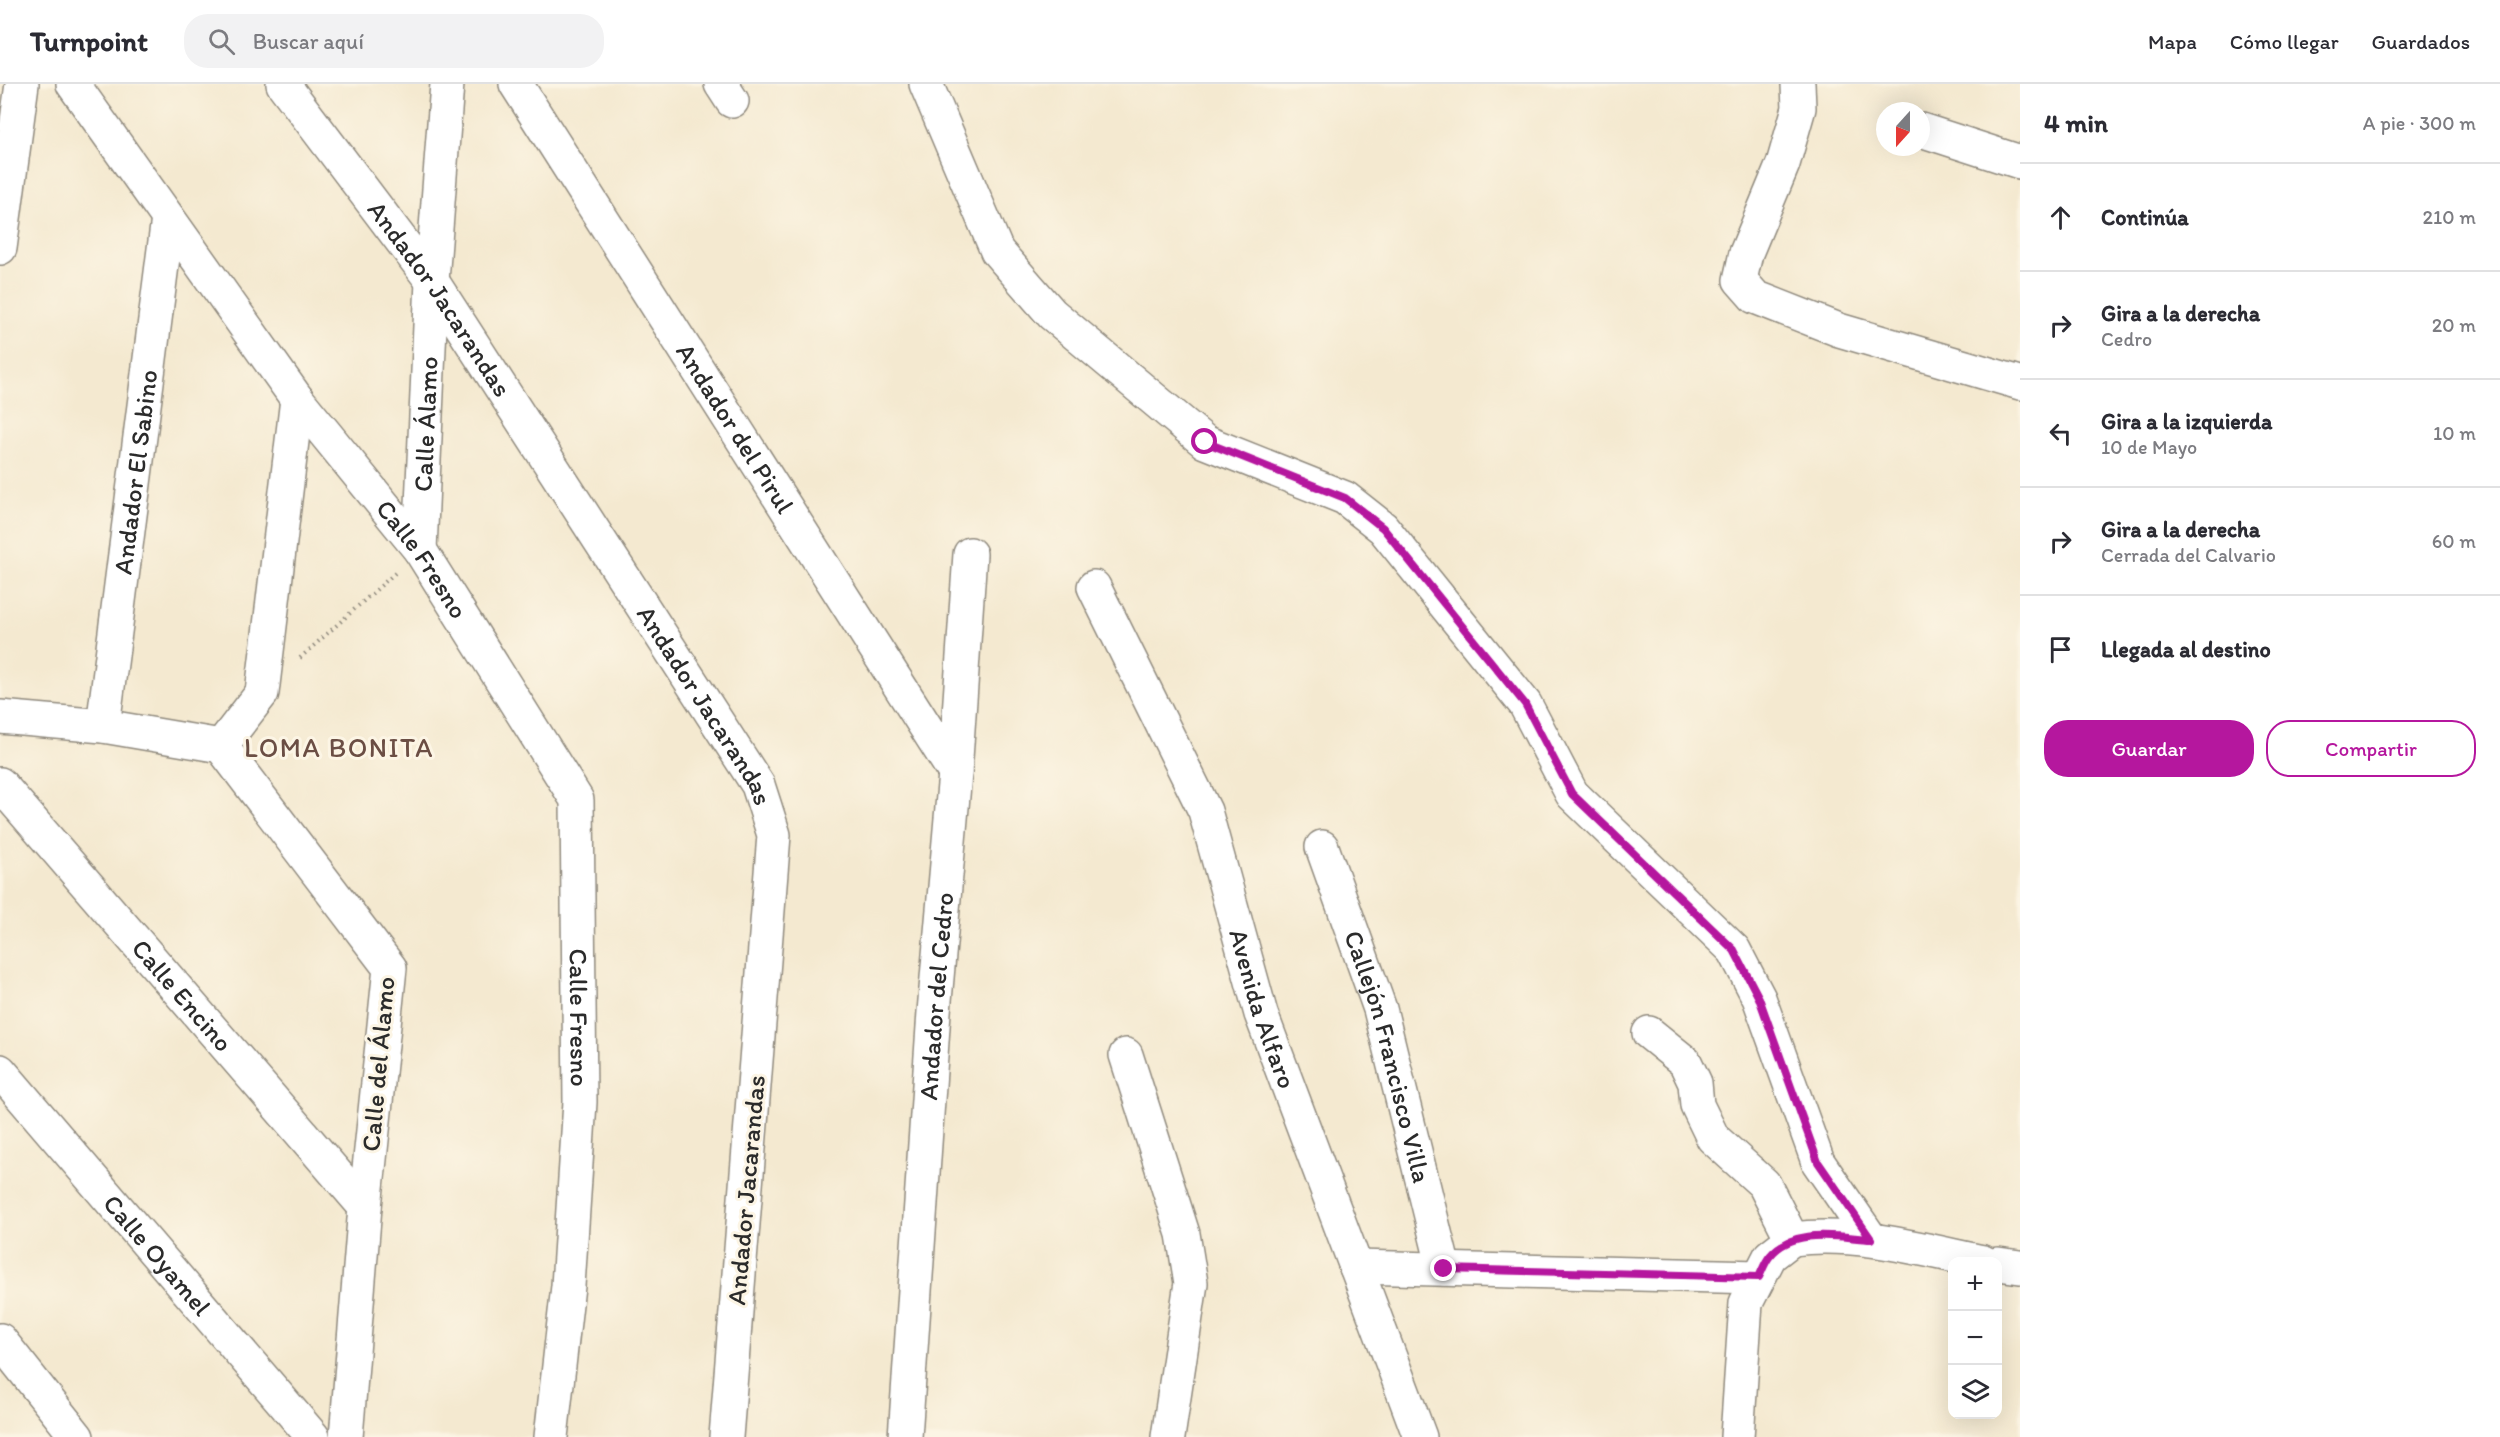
<!DOCTYPE html>
<html lang="es">
<meta charset="utf-8">
<style>
body{margin:0;font-family:Itim,sans-serif;background:#f2f2f3;color:#2b2b33}
.controls{position:absolute;right:18px;bottom:18px;display:grid;overflow:hidden;border-radius:12px;box-shadow:0 6px 24px #0002}
.controls button{width:54px;height:54px;display:grid;place-items:center;padding:0;border:0;border-bottom:2px solid #e1e1e2;background:#fff;color:#2b2b33;font:30px sans-serif}
.compass{position:absolute;left:1876px;top:18px;width:54px;height:54px;border-radius:50%;background:#fff;box-shadow:0 6px 24px #0002;rotate:201deg}
.stop{position:absolute;width:18px;height:18px;margin:-14px;border:4px solid #b5179e;border-radius:50%;background:#fff}
.stop.end{background:#b5179e;border-color:#fff;box-shadow:0 2px 6px #0008}
.list{margin:0;padding:0;list-style:none}
h2{display:flex;justify-content:space-between;align-items:center;height:78px;margin:0;padding:0 24px;font-size:26px}
h2 small{font-size:20px;font-weight:400;color:#7c7c81}
.list li{display:grid;grid-template-columns:39px 1fr auto;gap:18px;align-items:center;box-sizing:border-box;height:108px;padding:0 24px;border-top:2px solid #e1e1e2}
.list b{display:block;font-size:22px;white-space:nowrap}
.list p{margin:0;font-size:20px;white-space:nowrap;color:#7c7c81}
.list em{font-size:20px;font-style:normal;color:#7c7c81}
.actions{display:flex;gap:12px;padding:18px 24px}
.actions a{flex:1;padding:14px 0;border:2px solid #b5179e;border-radius:24px;text-align:center;font-size:21px;color:#b5179e}
.actions .main{background:#b5179e;color:#fff}
.icon{flex:none;width:33px;height:33px;fill:none;stroke:currentColor;stroke-width:2;stroke-linecap:round;stroke-linejoin:round}
.map{position:relative;flex:none;width:2020px;height:1353px;overflow:hidden}
header{display:flex;align-items:center;gap:36px;box-sizing:border-box;height:84px;padding:0 30px;background:#fff;border-bottom:2px solid #e1e1e2}
header strong{font-size:28px}
nav{display:flex;gap:33px;margin-inline-start:auto;font-size:21px}
.search{width:420px;height:54px;background:#f2f2f3;display:flex;align-items:center;gap:15px;box-sizing:border-box;padding:0 21px;border-radius:24px;color:#7c7c81;font-size:22px}
main{display:flex}
aside{flex:1;background:#fff}
.map>svg:first-child{display:block}
.lines{fill:none;stroke-linecap:round;stroke-linejoin:round}
.minor-casing{stroke:#908a7e;stroke-width:36}
.path{stroke:#908a7e;stroke-width:4;stroke-dasharray:1.5 4.5;stroke-linecap:butt}
.minor{stroke:#fff;stroke-width:33}
.route{stroke:#b5179e;stroke-width:8}
.labels{text-anchor:middle;stroke-width:6;stroke-linejoin:round;paint-order:stroke}
.street-label{font-size:26px;fill:#2b2b2b;stroke:#fcf5e5}
.neighbourhood-label{font-size:27px;letter-spacing:1.5px;fill:#6b4e44;stroke:#fcf5e5}
</style>
<header>
<strong>Turnpoint</strong>
<div class="search"><svg class="icon" aria-label="search" viewBox="0 0 24 24"><circle cx="10" cy="10" r="6"/><path d="M15 15l6 6"/></svg>Buscar aquí</div>
<nav><a>Mapa</a><a>Cómo llegar</a><a>Guardados</a></nav>
</header>
<main>
<div class="map">
<svg width="2020" height="1353" viewBox="0 0 2020 1353">
<rect width="100%" height="100%" fill="#fcf5e5"/>
<filter id="ink" filterUnits="userSpaceOnUse"><feTurbulence type="fractalNoise" baseFrequency=".0167" numOctaves="2"/><feDisplacementMap in="SourceGraphic" scale="12" xChannelSelector="R" yChannelSelector="G"/><feConvolveMatrix kernelMatrix="1 2 1 2 8 2 1 2 1" color-interpolation-filters="sRGB"/></filter>
<filter id="wash" filterUnits="userSpaceOnUse"><feTurbulence type="fractalNoise" baseFrequency=".008" numOctaves="4" result="noise"/><feDisplacementMap in="SourceGraphic" scale="24" xChannelSelector="R" yChannelSelector="G"/><feGaussianBlur stdDeviation="1.35" result="paint"/><feColorMatrix in="noise" values="0 0 0 0 0 0 0 0 0 0 0 0 0 0 0 0 0 1.4 0 .05"/><feComposite in="paint" operator="in"/></filter>
<g filter="url(#wash)">
<rect width="100%" height="100%" fill="#f4e9d0"/>
</g>
<g filter="url(#ink)">
<g class="lines">
<!-- minor casing -->
<g class="minor-casing">
<g id="minor">
<path id="s1" d="M73,0L297,315L420,466L577,716L580,1018L568,1202L551,1353"/>
<path id="s2" d="M283,0L432,197L758,701L774,751L726,1353"/>
<path id="s3" d="M516,0L955,689"/>
<path d="M721,0L732,17"/>
<path d="M926,0L997,167L1052,230L1205,358L1345,414L1383,444L1525,620L1572,710L1734,866L1759,914L1818,1078L1871,1155"/>
<path d="M1798,0L1799,24L1783,80L1746,169L1740,196L1755,213L1839,246L2020,299"/>
<path d="M1921,46L2020,78"/>
<path d="M0,164L22,0"/>
<path id="s4" d="M420,466L432,197L447,0"/>
<path id="s5" d="M1094,503L1205,727L1261,930L1420,1353"/>
<path d="M0,633L103,642L221,662L390,884L365,1123L346,1353"/>
<path id="s6" d="M103,642L168,134"/>
<path d="M221,662L262,609L297,315"/>
<path id="s7" d="M0,700L365,1123"/>
<path id="s8" d="M1322,763L1380,925L1444,1185"/>
<path d="M1649,949L1685,978L1695,999L1697,1021L1713,1054L1764,1100L1792,1155"/>
<path d="M1126,971L1183,1150L1191,1199L1168,1353"/>
<path id="s9" d="M0,987L313,1353"/>
<path d="M1792,1155C1857,1147 1920,1165 1983,1178"/>
<path d="M1998,1180L2020,1183"/>
<path d="M1356,1183L1759,1193"/>
<path d="M0,1256L77,1353"/>
<path id="s10" d="M905,1353L934,928L955,689L970,470"/>
<path d="M1737,1353L1746,1219L1770,1172L1792,1155"/>
</g>
</g>
<!-- path -->
<path class="path" d="M300,574L395,489"/>
<!-- minor -->
<use href="#minor" class="minor"/>
</g>
</g>
<g class="lines" filter="url(#ink)">
<!-- route -->
<path class="route" d="M1205,358L1345,414L1383,444L1525,620L1572,710L1734,866L1759,914L1818,1078L1871,1155C1838,1153 1793,1143 1770,1172C1765,1178 1762,1187 1759,1193L1444,1185"/>
</g>
<g class="labels">
<!-- street labels -->
<g class="street-label">
<text dy="9" stroke="none"><textPath href="#s2" startOffset="266">Andador Jacarandas</textPath></text>
<text dy="9" stroke="none"><textPath href="#s4" startOffset="126">Calle Álamo</textPath></text>
<text dy="9" stroke="none"><textPath href="#s3" startOffset="408">Andador del Pirul</textPath></text>
<text dy="9" stroke="none"><textPath href="#s6" startOffset="256">Andador El Sabino</textPath></text>
<text dy="9" stroke="none"><textPath href="#s1" startOffset="590">Calle Fresno</textPath></text>
<text dy="9" stroke="none"><textPath href="#s2" startOffset="752">Andador Jacarandas</textPath></text>
<text dy="9" stroke="none"><textPath href="#s7" startOffset="279">Calle Encino</textPath></text>
<text dy="9" stroke="none"><textPath href="#s10" startOffset="442">Andador del Cedro</textPath></text>
<text dy="9" stroke="none"><textPath href="#s5" startOffset="456">Avenida Alfaro</textPath></text>
<text dy="9" stroke="none"><textPath href="#s1" startOffset="1094">Calle Fresno</textPath></text>
<text dy="9" stroke="none"><textPath href="#s8" startOffset="220">Callejón Francisco Villa</textPath></text>
<text transform="translate(378 980) rotate(-85)" y="9">Calle del Álamo</text>
<text transform="translate(746 1106) rotate(-85)" y="9">Andador Jacarandas</text>
<text dy="9" stroke="none"><textPath href="#s9" startOffset="242">Calle Oyamel</textPath></text>
</g>
<!-- neighbourhood labels -->
<g class="neighbourhood-label">
<text x="339" y="673">LOMA BONITA</text>
</g>
</g>
</svg>
<div class="controls">
<button>+</button>
<button>−</button>
<button><svg class="icon" aria-label="layers" viewBox="0 0 24 24"><path d="M12 4l9 5-9 5-9-5zM3 14l9 5 9-5"/></svg></button>
</div>
<svg class="compass" viewBox="-18 -18 36 36"><path d="M0-13l5 13h-10z" fill="#e53935"/><path d="M0 13l5-13h-10z" fill="#7c7c81"/></svg>
<div class="stop" style="left:1205px;top:358px"></div>
<div class="stop end" style="left:1444px;top:1185px"></div>
</div>
<aside>
<h2>4 min<small>A pie · 300 m</small></h2>
<ul class="list">
<li><svg class="icon" aria-label="ahead" viewBox="0 0 24 24"><path d="M12 20V5M6 11l6-6 6 6"/></svg><div><b>Continúa</b></div><em>210 m</em></li>
<li><svg class="icon" aria-label="right" viewBox="0 0 24 24"><path d="M7 20v-9h11M14 6l5 5-5 5"/></svg><div><b>Gira a la derecha</b><p>Cedro</p></div><em>20 m</em></li>
<li><svg class="icon" aria-label="left" viewBox="0 0 24 24"><path d="M17 20v-9H6M10 6l-5 5 5 5"/></svg><div><b>Gira a la izquierda</b><p>10 de Mayo</p></div><em>10 m</em></li>
<li><svg class="icon" aria-label="right" viewBox="0 0 24 24"><path d="M7 20v-9h11M14 6l5 5-5 5"/></svg><div><b>Gira a la derecha</b><p>Cerrada del Calvario</p></div><em>60 m</em></li>
<li><svg class="icon" aria-label="arrive" viewBox="0 0 24 24"><path d="M6 21V4h12l-3 4 3 4H6"/></svg><div><b>Llegada al destino</b></div></li>
</ul>
<div class="actions"><a class="main">Guardar</a><a>Compartir</a></div>
</aside>
</main>
